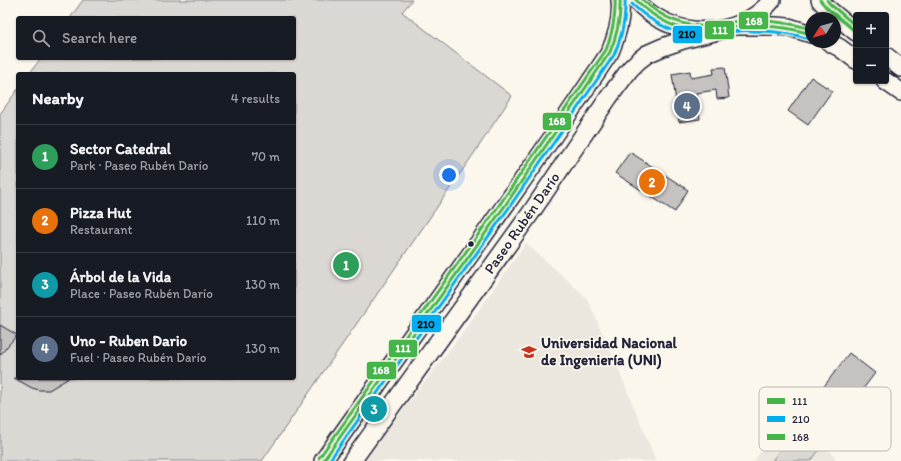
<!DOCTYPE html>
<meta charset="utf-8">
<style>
body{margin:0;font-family:Itim,sans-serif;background:#242831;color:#f1f3f6}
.controls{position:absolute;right:12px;top:12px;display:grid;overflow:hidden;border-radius:4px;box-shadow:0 1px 3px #0004}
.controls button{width:36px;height:36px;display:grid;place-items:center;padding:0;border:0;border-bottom:1px solid #363941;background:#171b24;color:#f1f3f6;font:20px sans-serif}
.compass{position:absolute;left:805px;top:12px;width:36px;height:36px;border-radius:50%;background:#171b24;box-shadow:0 1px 3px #0004;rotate:233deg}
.you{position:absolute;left:449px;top:175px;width:14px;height:14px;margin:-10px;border:3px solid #fff;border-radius:50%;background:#1a73e8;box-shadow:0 0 0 6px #1a73e833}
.badge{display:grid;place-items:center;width:26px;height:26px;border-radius:50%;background:#0b8043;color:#fff;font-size:13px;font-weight:700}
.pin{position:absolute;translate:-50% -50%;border:2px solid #fff;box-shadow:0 1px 4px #0006}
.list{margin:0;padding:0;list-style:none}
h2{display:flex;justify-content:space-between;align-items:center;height:52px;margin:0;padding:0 16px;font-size:17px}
h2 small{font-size:13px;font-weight:400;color:#9ea1a6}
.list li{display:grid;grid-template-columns:26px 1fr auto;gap:12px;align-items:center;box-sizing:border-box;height:64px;padding:0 16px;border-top:1px solid #363941}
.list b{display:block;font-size:15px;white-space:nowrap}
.list p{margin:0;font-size:13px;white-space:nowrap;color:#9ea1a6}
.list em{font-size:13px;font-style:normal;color:#9ea1a6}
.icon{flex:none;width:22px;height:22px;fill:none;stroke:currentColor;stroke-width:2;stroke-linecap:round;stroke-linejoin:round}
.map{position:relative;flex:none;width:901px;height:461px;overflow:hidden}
.search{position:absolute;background:#171b24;box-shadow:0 1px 3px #0004;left:16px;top:16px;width:280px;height:44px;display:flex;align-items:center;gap:10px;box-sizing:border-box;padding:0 14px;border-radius:4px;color:#9ea1a6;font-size:15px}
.panel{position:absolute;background:#171b24;box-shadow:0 1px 3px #0004;left:16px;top:72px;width:280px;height:308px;border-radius:4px}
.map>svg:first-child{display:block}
.built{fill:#ebe7df}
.green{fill:#dbd8d3;stroke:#7e7d87}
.building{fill:#c6c2c0;stroke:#22223b}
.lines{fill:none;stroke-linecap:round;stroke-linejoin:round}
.primary-casing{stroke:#22223b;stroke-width:20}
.trunk-casing{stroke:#22223b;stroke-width:20}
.primary{stroke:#fbf7ec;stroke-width:17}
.trunk{stroke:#fbf7ec;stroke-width:17}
.bus-1-casing{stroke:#fbf7ec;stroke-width:6}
.bus-2-casing{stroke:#fbf7ec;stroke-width:6}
.bus-3-casing{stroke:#fbf7ec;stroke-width:6}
.bus-1{stroke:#45b549;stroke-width:3}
.bus-2{stroke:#00adee;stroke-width:3}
.bus-3{stroke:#45b549;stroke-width:3}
.bus-dot{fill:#22223b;stroke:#fbf7ec;stroke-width:1.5}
.labels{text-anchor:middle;stroke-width:3.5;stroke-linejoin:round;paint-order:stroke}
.street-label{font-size:15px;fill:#22223b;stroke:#fbf7ec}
.poi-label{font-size:15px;font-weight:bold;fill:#22223b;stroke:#fbf7ec;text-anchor:start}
.key{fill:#fbf7ec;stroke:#bab7b7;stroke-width:1}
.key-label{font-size:11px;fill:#22223b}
.line-badge{stroke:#fbf7ec;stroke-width:1.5}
.badge-label{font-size:11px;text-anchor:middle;font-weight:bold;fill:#fff}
.pale-badge-label{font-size:11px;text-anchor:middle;font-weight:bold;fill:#111}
</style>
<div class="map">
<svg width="901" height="461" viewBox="0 0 901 461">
<rect width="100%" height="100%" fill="#fbf7ec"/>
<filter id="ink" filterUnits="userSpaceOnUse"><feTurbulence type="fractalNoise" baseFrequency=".025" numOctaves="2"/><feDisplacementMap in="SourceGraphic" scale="8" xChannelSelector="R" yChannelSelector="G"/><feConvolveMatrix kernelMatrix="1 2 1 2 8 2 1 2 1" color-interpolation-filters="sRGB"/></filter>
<g filter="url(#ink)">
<!-- built -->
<path class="built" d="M526,243L587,298L620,373L656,461H365L387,430L464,331Z
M782,420L831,452L837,461H754Z"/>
<!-- green -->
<path class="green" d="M83,0H412L402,12L512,96L475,152L262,461H0V114L18,89V378H294V74H29L41,58H294V18H70Z
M792,432L819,450L811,461H772Z"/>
<!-- building -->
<path class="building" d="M725,67L729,98L717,99L716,90L696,93L700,119L679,122L672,74L690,71L691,78L714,74L713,68Z
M811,77L832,91L808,125L788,111Z
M630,152L688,190L675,212L615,173Z
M0,325L17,335L0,355Z
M849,353L875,373L857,397L864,402L855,413L822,389Z
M14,378H69L49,390H39L32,388Z"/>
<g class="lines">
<!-- primary casing -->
<g class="primary-casing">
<path id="primary" d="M820,0L827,8L856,32
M735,26H775L789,27L811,34
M829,42L840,48L856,60
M886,56L901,68
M885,81L901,92"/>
</g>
<!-- trunk casing -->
<g class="trunk-casing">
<path id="trunk" d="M636,0C670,40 738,42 772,0
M323,461C419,325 518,191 610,52C617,36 622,18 620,0
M352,461L530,214L609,97L630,69L638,61L647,54L663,47L683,40L726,29"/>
</g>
<!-- primary -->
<use href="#primary" class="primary"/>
<!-- trunk -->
<use href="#trunk" class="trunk"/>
<!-- bus-1 casing -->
<g class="bus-1-casing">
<path id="bus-1" d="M636,0C657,21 683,34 713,31C723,30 731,26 741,26C765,25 788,27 811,34
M820,0L827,8L856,32
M323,461L504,207L610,52C617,35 621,18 620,0"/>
</g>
<!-- bus-2 casing -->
<g class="bus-2-casing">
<path id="bus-2" d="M632,4C654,25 681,38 712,36C722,35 730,31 739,31C745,30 750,31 755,31C774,31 791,33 810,39
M329,461L508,209L614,55C622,37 626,19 625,0"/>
</g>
<!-- bus-3 casing -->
<g class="bus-3-casing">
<path id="bus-3" d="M643,0C662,19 687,28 713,26C723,25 731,21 741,21C764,20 788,22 811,29
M827,0L830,4L856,26
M319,458L500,204L606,50C612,34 616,18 615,0"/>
</g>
<!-- bus-1 -->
<use href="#bus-1" class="bus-1"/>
<!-- bus-2 -->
<use href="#bus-2" class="bus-2"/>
<!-- bus-3 -->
<use href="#bus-3" class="bus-3"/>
</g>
</g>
<!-- icons -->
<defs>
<g id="university-bare" transform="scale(1.2)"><path d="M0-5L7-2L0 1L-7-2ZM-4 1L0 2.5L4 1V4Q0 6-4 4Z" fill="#c8321e" stroke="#fbf7ec" stroke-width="2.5" paint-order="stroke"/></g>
</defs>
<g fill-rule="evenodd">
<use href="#university-bare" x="529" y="352"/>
</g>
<!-- markers -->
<circle class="bus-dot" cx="471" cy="244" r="3.5"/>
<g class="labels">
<!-- street labels -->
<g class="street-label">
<text transform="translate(522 223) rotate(-55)" y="5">Paseo Rubén Darío</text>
</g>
<!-- poi labels -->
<g class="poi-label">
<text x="541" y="348">Universidad Nacional<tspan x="541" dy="17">de Ingeniería (UNI)</tspan></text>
</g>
</g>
<!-- legend -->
<rect x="759" y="387" width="132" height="64" rx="6" class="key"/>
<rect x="767" y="398" width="18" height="6" fill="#45b549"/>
<rect x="767" y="416" width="18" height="6" fill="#00adee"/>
<rect x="767" y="434" width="18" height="6" fill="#45b549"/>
<g class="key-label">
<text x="792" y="405">111</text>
<text x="792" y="423">210</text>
<text x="792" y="441">168</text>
</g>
<g class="line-badge">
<rect x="738" y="11" width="31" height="19" rx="4" fill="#45b549"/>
<rect x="704" y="20" width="31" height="20" rx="4" fill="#45b549"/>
<rect x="672" y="25" width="31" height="19" rx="4" fill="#00adee"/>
<rect x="542" y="112" width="30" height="19" rx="4" fill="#45b549"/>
<rect x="411" y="314" width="31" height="19" rx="4" fill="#00adee"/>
<rect x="388" y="339" width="30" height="19" rx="4" fill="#45b549"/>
<rect x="366" y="361" width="31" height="19" rx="4" fill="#45b549"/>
</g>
<g class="badge-label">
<text x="754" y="25">168</text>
<text x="720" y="34">111</text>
<text x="557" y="125">168</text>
<text x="403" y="352">111</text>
<text x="381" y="374">168</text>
</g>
<g class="pale-badge-label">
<text x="687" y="38">210</text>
<text x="426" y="328">210</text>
</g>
</svg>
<div class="controls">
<button>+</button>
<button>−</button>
</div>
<svg class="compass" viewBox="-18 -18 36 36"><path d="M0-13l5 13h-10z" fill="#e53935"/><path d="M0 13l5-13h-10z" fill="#9ea1a6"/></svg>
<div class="you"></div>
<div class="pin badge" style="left:346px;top:265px;background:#2e9e5b">1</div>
<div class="pin badge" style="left:652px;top:182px;background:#e8710a">2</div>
<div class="pin badge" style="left:374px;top:409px;background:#0f9aa8">3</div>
<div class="pin badge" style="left:687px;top:106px;background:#5c6f8a">4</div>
<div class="search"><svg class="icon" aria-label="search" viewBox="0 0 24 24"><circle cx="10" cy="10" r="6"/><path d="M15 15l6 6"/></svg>Search here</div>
<section class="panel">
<h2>Nearby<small>4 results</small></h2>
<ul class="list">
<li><span class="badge" style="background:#2e9e5b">1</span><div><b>Sector Catedral</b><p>Park · Paseo Rubén Darío</p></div><em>70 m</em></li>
<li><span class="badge" style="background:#e8710a">2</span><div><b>Pizza Hut</b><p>Restaurant</p></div><em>110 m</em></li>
<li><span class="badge" style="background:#0f9aa8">3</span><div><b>Árbol de la Vida</b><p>Place · Paseo Rubén Darío</p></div><em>130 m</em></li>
<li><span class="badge" style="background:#5c6f8a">4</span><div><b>Uno - Ruben Dario</b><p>Fuel · Paseo Rubén Darío</p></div><em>130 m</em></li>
</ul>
</section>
</div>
